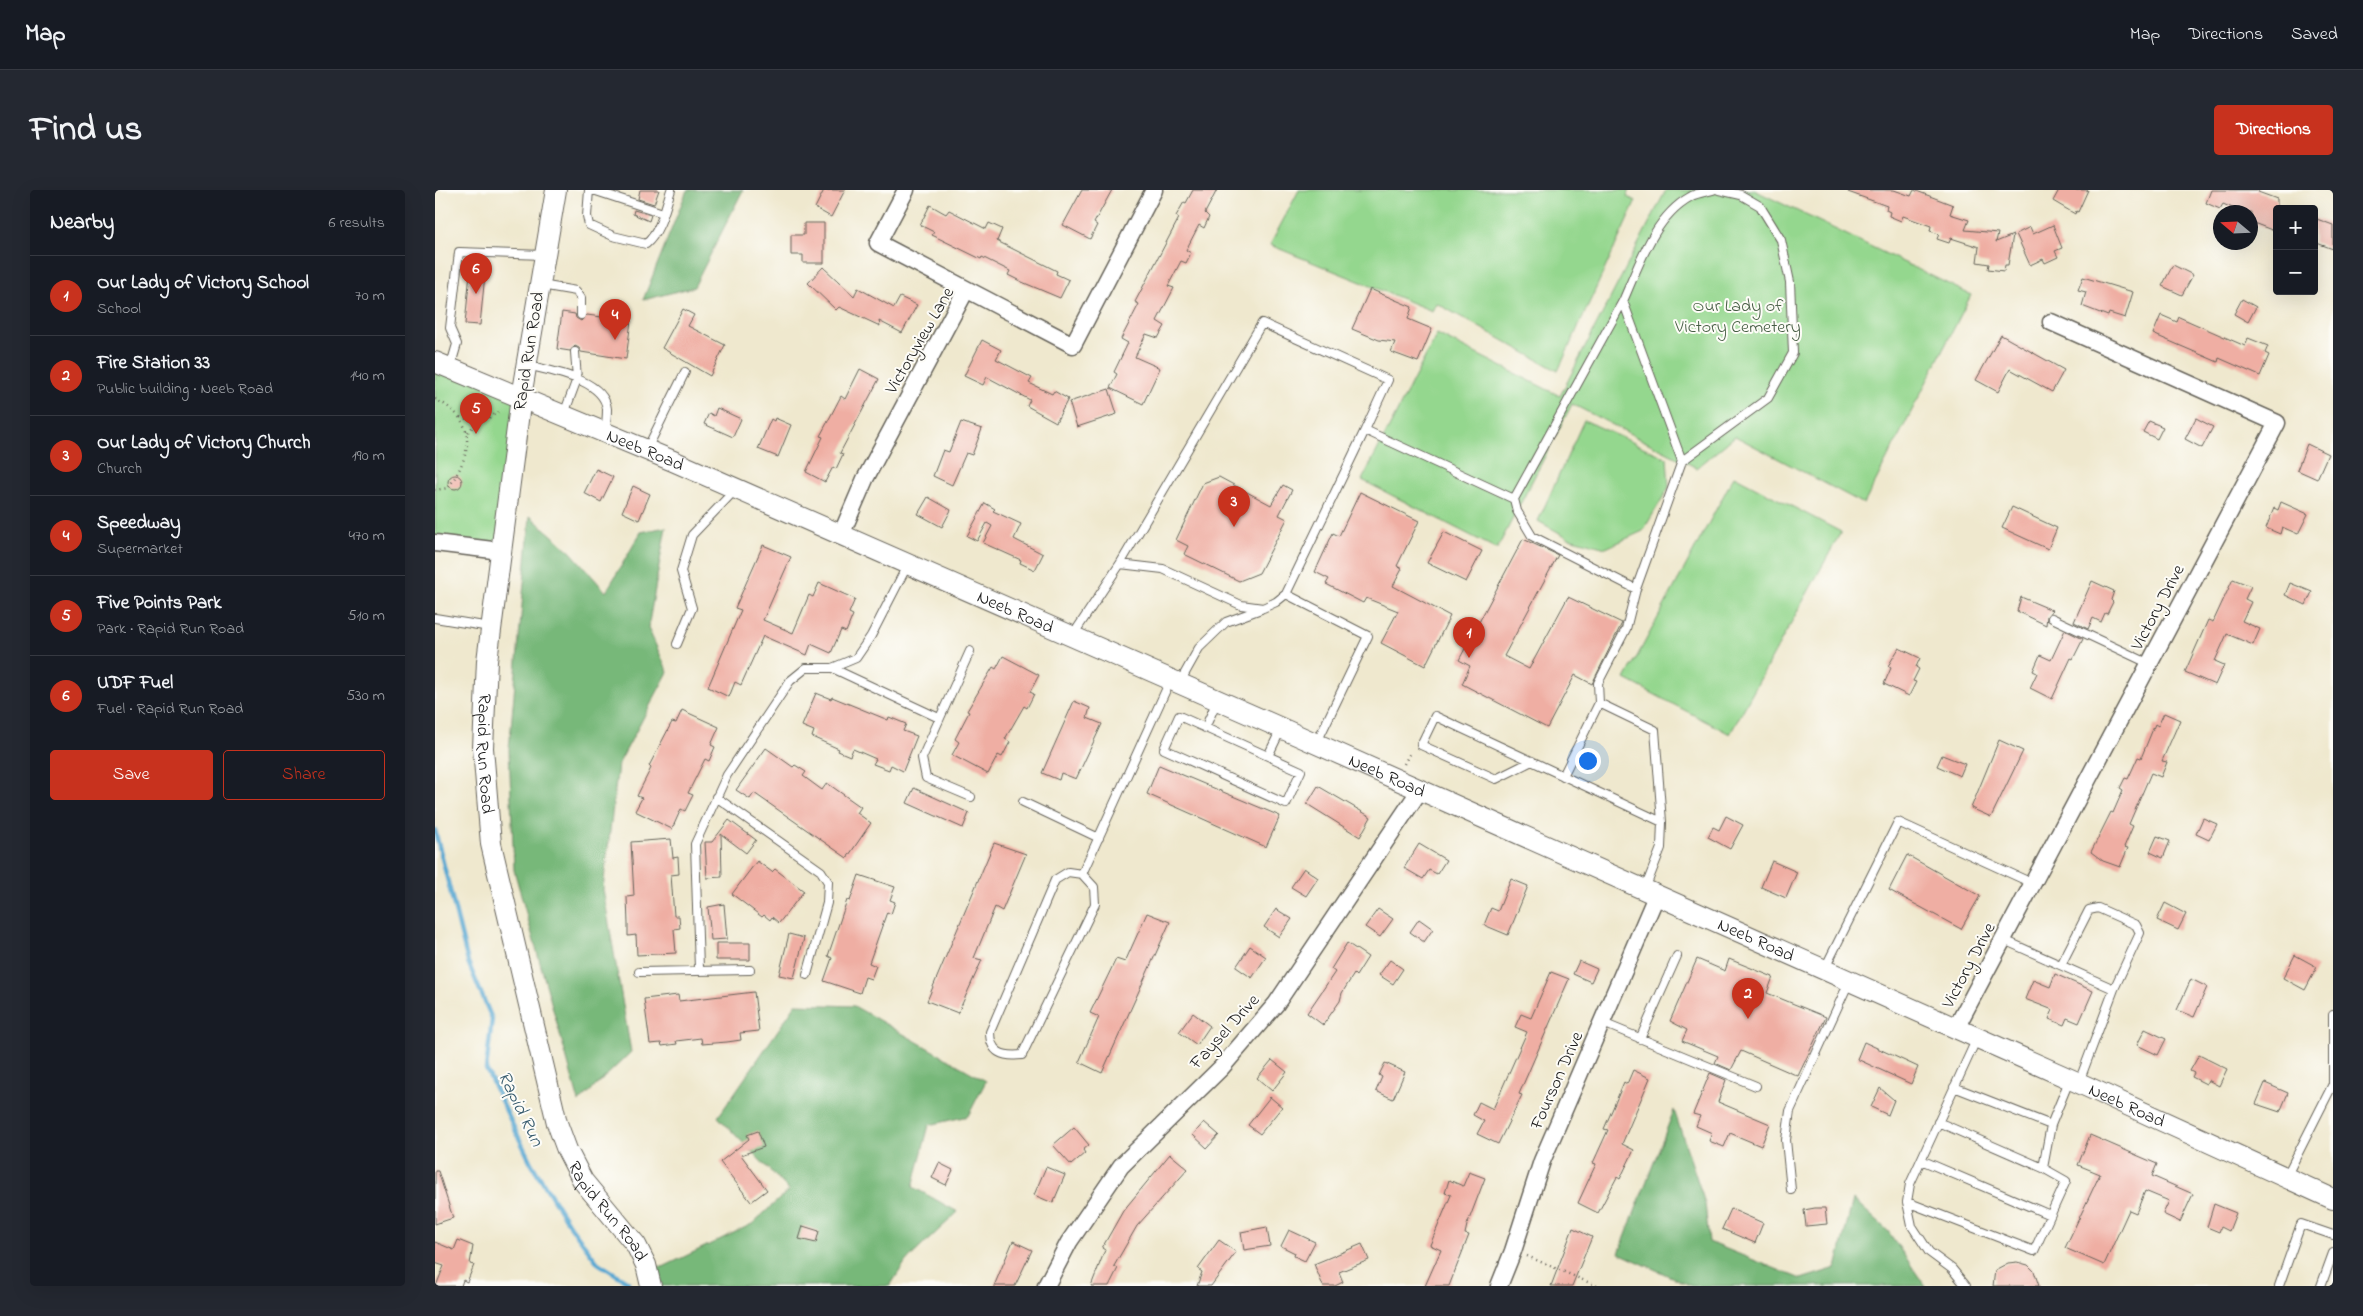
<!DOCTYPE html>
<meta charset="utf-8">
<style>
body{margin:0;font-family:"Indie Flower",sans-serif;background:#242831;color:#f1f3f6}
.controls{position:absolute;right:15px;top:15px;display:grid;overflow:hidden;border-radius:5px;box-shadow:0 5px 20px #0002}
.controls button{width:45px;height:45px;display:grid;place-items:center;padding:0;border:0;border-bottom:1px solid #363941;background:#171b24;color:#f1f3f6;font:25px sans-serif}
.compass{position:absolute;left:1778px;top:15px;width:45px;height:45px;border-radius:50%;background:#171b24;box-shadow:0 5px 20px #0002;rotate:289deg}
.you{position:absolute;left:1152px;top:570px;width:18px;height:18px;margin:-12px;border:4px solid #fff;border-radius:50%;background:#1a73e8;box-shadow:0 0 0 8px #1a73e833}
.badge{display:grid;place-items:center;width:32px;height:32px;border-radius:50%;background:#c8321e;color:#fff;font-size:16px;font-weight:700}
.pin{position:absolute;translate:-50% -41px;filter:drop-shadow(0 1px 2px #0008)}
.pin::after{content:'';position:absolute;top:26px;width:18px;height:15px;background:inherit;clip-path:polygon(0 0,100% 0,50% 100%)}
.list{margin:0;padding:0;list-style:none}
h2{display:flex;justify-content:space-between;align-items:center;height:65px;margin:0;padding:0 20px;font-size:21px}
h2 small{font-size:16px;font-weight:400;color:#9ea1a6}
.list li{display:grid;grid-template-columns:32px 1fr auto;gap:15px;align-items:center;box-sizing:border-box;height:80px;padding:0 20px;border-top:1px solid #363941}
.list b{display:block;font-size:19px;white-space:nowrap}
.list p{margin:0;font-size:16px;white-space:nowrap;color:#9ea1a6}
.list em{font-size:16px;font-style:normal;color:#9ea1a6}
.actions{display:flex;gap:10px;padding:15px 20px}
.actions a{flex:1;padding:11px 0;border:1px solid #c8321e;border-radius:5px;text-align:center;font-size:18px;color:#c8321e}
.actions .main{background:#c8321e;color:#fff}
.map{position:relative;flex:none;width:1898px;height:1096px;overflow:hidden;border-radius:5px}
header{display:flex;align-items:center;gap:30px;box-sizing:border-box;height:70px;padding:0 25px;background:#171b24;border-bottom:1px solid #363941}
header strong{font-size:24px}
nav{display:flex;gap:28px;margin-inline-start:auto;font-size:18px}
.intro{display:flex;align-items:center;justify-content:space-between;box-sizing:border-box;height:120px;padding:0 30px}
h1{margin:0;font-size:35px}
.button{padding:12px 22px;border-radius:5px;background:#c8321e;color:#fff;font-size:18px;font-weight:700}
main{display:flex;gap:30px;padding:0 30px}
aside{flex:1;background:#171b24;border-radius:5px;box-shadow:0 5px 20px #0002}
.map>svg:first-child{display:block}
.green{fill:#94d78e;stroke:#587a55}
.forest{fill:#77b879;stroke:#4a6a4a}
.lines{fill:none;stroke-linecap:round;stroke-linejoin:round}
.stream{stroke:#58a8d2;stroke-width:4.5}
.building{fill:#efaea3}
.service-casing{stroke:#66635a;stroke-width:10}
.minor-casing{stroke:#66635a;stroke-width:19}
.tertiary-casing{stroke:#66635a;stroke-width:22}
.path{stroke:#66635a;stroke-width:2.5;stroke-dasharray:1 4;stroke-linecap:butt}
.service{stroke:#fff;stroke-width:8}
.minor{stroke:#fff;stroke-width:16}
.tertiary{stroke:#fff;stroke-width:20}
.labels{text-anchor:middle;stroke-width:4;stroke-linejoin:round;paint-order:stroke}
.park-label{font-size:18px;fill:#465d44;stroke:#fdfcf7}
.street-label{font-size:18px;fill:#1c1c1c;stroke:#fdfcf7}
.water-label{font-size:19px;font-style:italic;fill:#375b6e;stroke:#fdfcf7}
</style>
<header>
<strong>Map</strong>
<nav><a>Map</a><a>Directions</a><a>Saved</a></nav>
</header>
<div class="intro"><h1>Find us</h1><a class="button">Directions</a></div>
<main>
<aside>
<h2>Nearby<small>6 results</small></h2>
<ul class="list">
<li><span class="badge">1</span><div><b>Our Lady of Victory School</b><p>School</p></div><em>70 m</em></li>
<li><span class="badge">2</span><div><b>Fire Station 33</b><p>Public building · Neeb Road</p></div><em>140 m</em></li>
<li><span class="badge">3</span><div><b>Our Lady of Victory Church</b><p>Church</p></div><em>190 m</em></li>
<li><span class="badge">4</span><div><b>Speedway</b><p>Supermarket</p></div><em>470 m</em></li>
<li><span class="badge">5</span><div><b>Five Points Park</b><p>Park · Rapid Run Road</p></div><em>510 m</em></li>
<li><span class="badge">6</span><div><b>UDF Fuel</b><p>Fuel · Rapid Run Road</p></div><em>530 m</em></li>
</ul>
<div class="actions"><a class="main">Save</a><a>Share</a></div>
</aside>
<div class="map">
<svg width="1898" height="1096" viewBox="0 0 1898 1096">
<rect width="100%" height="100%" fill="#fdfcf7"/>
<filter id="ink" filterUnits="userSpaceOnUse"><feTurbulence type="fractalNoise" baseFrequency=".02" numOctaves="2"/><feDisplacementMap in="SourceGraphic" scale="10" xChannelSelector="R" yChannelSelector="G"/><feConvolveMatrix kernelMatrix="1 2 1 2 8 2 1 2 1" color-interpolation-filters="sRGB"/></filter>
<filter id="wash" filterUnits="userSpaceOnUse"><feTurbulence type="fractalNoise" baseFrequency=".0096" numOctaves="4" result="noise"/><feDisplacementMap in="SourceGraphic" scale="20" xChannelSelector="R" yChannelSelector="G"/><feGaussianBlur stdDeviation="1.12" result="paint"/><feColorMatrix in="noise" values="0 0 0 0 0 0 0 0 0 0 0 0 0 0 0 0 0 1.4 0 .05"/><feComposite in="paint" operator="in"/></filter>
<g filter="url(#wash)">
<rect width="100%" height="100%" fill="#efe8ce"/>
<!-- green -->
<path class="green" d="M864,0H1195L1192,7L1201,11L1123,181L1001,113L997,121L835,55Z
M1231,0H1319L1536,105L1429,314L1300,246L1262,278L1137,214L1062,359L927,290L1002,144L1125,206Z
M0,172L86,207L66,361L0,353Z
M1149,230L1232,268L1234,297L1208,341L1171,358L1134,348L1103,331Z
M1299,286L1406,342L1295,544L1190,489Z"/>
<!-- forest -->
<path class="forest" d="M252,0H308L259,97L208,110Z
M95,326L135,361L171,402L206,342L231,337L213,438L233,482L183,575L168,699L196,862L144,912L79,680L74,560Z
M361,814L419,816L551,891L533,926L494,935L478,997L523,1022L471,1071L455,1096H216L211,1075L228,1077L317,1034L354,1000L283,927Z
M1239,920L1270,1013L1274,1052L1366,1089L1401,1078L1418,1009L1453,1041L1490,1096H1256L1184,1063Z"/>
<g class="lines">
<!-- stream -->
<path class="stream" d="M0,640L33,772L57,829L51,879L96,973L133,1033L163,1073L193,1092"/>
</g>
<g id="blocks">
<!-- building -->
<path class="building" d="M205,0H224L219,14L203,9Z
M389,0H410L396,27L380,18Z
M647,0H677L659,33L662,35L655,49L628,35Z
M758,0H782L770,23L774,27L769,38L764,35L751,60L756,63L751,73L746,71L733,96L739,98L722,131L730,136L723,148L711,144L700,167L725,178L708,214L675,198L682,184L679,182L693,153L686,149L704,114L700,112L744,28L741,26L749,12L751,13Z
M1413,0H1459L1476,6L1479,0L1518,15L1515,24L1534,30L1530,40L1563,43L1561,52L1578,45L1573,75H1570L1569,81L1553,79L1554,74L1542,72L1544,57L1516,48L1514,53L1502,49L1504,44L1495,41L1496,36L1468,26L1466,31L1454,26L1455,22L1451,20L1452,16L1413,2Z
M1624,0H1653L1643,22L1641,21L1640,24L1618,11Z
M1776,0H1824L1823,2L1842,9V42L1816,32V22H1807L1788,14L1785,19L1771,13Z
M495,15L511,24L514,20L551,39L554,33L567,39L562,51L622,81L621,84L634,90L625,108L587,92L573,85L575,81L547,67L546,69L497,45L499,42L485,35Z
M199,20L216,25L214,31L198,24Z
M1879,28L1898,35V59L1879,52Z
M369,33H389V73H368V65H356V45H369Z
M1618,35L1627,58L1620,61L1623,67L1610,73L1608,69L1595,75L1581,44L1595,37L1598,44Z
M36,73L51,74L45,135L30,134Z
M1738,75L1758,85L1747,105L1727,96Z
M388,77L419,106L423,98L459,118L465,107L482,115L467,143L444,131L445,136L404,117L401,120L373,93Z
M1648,87L1698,102L1690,128L1674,123L1673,126L1647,116L1651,102L1643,100Z
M935,99L977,117L973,129L997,139L983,172L956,162L960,152L944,150L917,139Z
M1807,109L1821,117L1813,132L1799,124Z
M248,119L259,125L253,136L290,155L275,186L227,158Z
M175,120L197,123L191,169L146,162L144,158L140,156L135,161L122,159L127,122L140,124L141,128L146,131L152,125L174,128Z
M1726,125L1742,132L1744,127L1810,156L1813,148L1833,156L1830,163L1834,165L1825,186L1784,168L1783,172L1718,144Z
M1566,145L1629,180L1617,202L1575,179L1563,202L1541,190Z
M547,150L566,160L561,169L597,188L594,193L617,204L619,201L633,209L621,232L592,216L595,210L552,187L548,195L529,186Z
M425,179L444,189L405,263L408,264L401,279L398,277L390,292L371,282L388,247L385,246L392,233L406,206L410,209Z
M674,199L682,224L642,237L634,212Z
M282,218L306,229L298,247L269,234L274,223L279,226Z
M340,228L356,235L343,267L323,259L336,229L339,231Z
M1761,228L1778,237L1767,258L1750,249Z
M1714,231L1728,237L1722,249L1708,242Z
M526,232L547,239L537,265L531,263L517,295L498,286L508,260L514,262Z
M1872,254L1893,264L1882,289L1862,280Z
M161,279L178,287L166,312L149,303Z
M13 292a7 7 0 1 1 14 0a7 7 0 1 1-14 0Z
M784,287L836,315L848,295L857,300L844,325L852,329L824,383L804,391L749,364L753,356L741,350L768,293Z
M198,296L215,304L204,330L187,322Z
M925,302L984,331L962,376L967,379L958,396L1015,426L990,476L946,453L963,421L931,408L928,413L891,394L894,389L880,382L898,343L904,346Z
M493,307L516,320L507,337L483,324Z
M1846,312L1873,324L1863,344L1847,337L1845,344L1831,338L1839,318L1843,320Z
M550,313L560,319L558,321L586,334L579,349L608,364L600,380L585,373L586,370L548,353L557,336L552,333L542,351L532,346Z
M1577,317L1622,338L1613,359L1567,338Z
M1009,342L1047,361L1031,392L992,373Z
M1088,349L1123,365L1069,466L1094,479L1133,407L1187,433L1157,494L1140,485L1112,538L1027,494L1035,476L1024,470Z
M328,355L356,367L328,430L358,443L374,405L378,407L384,393L420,409L414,423L418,425L411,442L406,440L396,463L376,454L372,465L328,446L306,495L300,492L294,507L273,497L306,420L300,418Z
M1798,389L1816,396L1810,409L1816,412L1807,431L1825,439L1818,455L1792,444L1780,471L1789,475L1780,495L1750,482L1773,430L1778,432Z
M1657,391L1679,401L1676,410L1678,412L1672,424L1670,423L1666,432L1658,428L1653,439L1639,432Z
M1855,393L1877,402L1871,415L1850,405Z
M1586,407L1617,420L1612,426L1611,435L1582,421Z
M1630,440L1648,449L1638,469L1636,468L1617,509L1595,498L1602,483L1598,481L1605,465L1616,470Z
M1464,458L1485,468L1481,477L1484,479L1478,491L1481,492L1474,506L1449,494L1456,478L1453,476Z
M568,466L604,485L595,502L599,504L592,518L589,516L570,549L575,552L567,567L563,565L553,584L517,565L524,552L520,549L534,522L532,521L558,477L561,479Z
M381,503L396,509L397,507L453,530L454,527L471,534L468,541L482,546L468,581L456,575L454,580L438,574L441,569L418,559L415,566L403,561L404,559L377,547L379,541L367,536Z
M639,511L655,518L652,528L667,534L641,589L626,583L624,590L607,583Z
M247,520L284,537L276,555L280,557L274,571L270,569L253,603L258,605L250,621L246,619L237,639L200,621L207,608L202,606L216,578L214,576L237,532L241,533Z
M1729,523L1745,530L1727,571L1732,572L1726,587L1716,583L1694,634L1698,636L1689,657L1693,658L1685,677L1668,671L1656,662L1676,622L1678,623L1688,600L1685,598L1690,588L1693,589L1703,567L1706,568L1720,534L1723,536Z
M1564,550L1588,561L1556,627L1536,618Z
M331,558L358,577L360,575L371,582L368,586L387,600L392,593L426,617L422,623L436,633L412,668L319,603L315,609L301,600Z
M1507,565L1530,574L1525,586L1502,576Z
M724,575L845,626L831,657L712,604Z
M883,596L936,627L925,647L872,614Z
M479,598L534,623L528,638L472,613Z
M1291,626L1308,635L1295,659L1273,647L1278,637L1284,640Z
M1768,628L1782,634L1774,650L1761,644Z
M294,630L321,650L311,663L286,644L287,687L272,688L270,652H277Z
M1722,646L1735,651L1728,668L1715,662Z
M236,649L238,668L243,667L244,684L236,685L239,726H244L245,738L239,739L241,763L202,765L201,745L193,746V734L192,707L199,706L196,652Z
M559,653L591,664L567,721L560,717L539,768L547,770L523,823L492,811Z
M984,654L1011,670L1002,684L994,680L988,689L969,678Z
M1472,665L1545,706L1526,739L1454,700Z
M322,671L337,682L340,679L369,701L344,733L337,727L335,730L329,725L327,727L297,704Z
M1337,671L1362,682L1351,708L1326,697Z
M869,678L883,688L871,706L856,697Z
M424,685L460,697L455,710L460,712L456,724L452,722L434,773L441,776L436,789L430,787L425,803L389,791L397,768L393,766L412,710L415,711Z
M1076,689L1093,696L1073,745L1049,735L1056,718L1063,721Z
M1730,713L1751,724L1743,740L1722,730Z
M289,714L292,749L276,750L273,717Z
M841,719L857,729L844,747L829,737Z
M943,719L958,729L945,747L930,737Z
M712,723L735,732L667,883L644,872L664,827L655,823L681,769L690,772Z
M984,729L998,739L989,752L975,742Z
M354,744L369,748L359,788L344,785Z
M281,753H315V770H281Z
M912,753L933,767L921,786L919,784L907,803L905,811L888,835L872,823L900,782L896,779Z
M815,756L831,767L817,788L801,777Z
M1860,765L1882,777L1870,800L1848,788Z
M1262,769L1290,781L1294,769L1338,787L1332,803L1391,827L1363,886L1306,861L1296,880L1280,873L1283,866L1247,851L1252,840L1235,831Z
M955,770L968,779L958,794L944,785Z
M1144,771L1162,779L1156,792L1138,784Z
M1116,782L1134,789L1084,904L1087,905L1063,954L1042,944L1049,931L1038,925L1044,912L1058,919L1092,842L1080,837L1086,824L1096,828Z
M1620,784L1658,801L1644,833L1632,828L1629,835L1614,829L1618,820L1590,809L1598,790L1615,797Z
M1756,789L1772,797L1759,827L1742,820Z
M319,802L324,841L305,843L306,850L292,852L267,854L266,848L241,851L242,854L227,856L226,853L215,854L209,809L243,805L244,811Z
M758,823L775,836L762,855L744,842Z
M1710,839L1731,849L1723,865L1702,855Z
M1429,852L1483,877L1476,894L1422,869Z
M1764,865L1792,879L1784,896L1773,890L1771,894L1757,887L1759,883L1755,881Z
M837,870L852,882L837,901L822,888Z
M950,873L970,882L958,909L941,901L947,887L944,885Z
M1198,880L1215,888L1187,954L1199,960L1185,989L1182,987L1163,1023L1143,1013L1161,974L1158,973L1173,940L1169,939L1189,892L1192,894Z
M1275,883L1291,890L1283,912L1335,934L1326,956L1295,943L1289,957L1274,951L1277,943L1261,936L1265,926L1258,924Z
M1830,893L1853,903L1845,922L1821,914Z
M1445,898L1459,910L1453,925L1436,917Z
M835,907L847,917L825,944L813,935Z
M769,932L784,945L772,958L758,945Z
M639,937L654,955L648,960L650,963L636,975L618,955Z
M323,941L329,957L306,965L332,1000L316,1012L285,972L314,949L312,945Z
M1655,945L1722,974L1717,986L1758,1004L1745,1032L1728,1024L1734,1011L1710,1001L1701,1023L1694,1020L1669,1075L1630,1058L1665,984L1643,975Z
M735,964L753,979L702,1036L679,1076L683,1078L674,1096H656L670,1060L667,1058L688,1021Z
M504,973L518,980L511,995L497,988Z
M611,977L630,985L618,1013L599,1005Z
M0,981H3L18,1028L0,1034Z
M1034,982L1050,988L1032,1035L1030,1044L1034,1045L1014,1096H990L1006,1060L995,1055L1016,1005L1010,1003L1014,990L1028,996Z
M1779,1014L1801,1023L1794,1041L1786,1037L1784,1042L1772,1037Z
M1380,1018H1390L1392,1034L1371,1036L1369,1020Z
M1296,1019L1328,1033L1320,1053L1287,1039Z
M368,1036L384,1041L381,1053L364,1049Z
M832,1037L835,1056L809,1060L806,1042Z
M1138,1038L1157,1047L1137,1096H1116Z
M854,1040L880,1052L870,1071L859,1066L860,1063L846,1056Z
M23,1050L38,1056L35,1074L39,1075L32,1092L28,1090L26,1096H1L9,1076L0,1073V1052L19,1060Z
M784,1050L801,1062L776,1096H762L767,1082L763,1079Z
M578,1051L597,1060L580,1096H559Z
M927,1054L934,1070L904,1082L908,1092L900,1096H888L879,1074Z
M1582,1072L1593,1075L1599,1081L1604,1096H1558L1560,1080L1573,1073Z"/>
</g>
</g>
<g filter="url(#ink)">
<use href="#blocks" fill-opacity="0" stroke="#66635a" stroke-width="1"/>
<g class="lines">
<!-- service casing -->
<g class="service-casing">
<path id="service" d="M154,0L152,26L154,35L178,46L211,54C226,41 230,18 236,0
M158,0L228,23
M106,95L141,101L146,108V125
M1188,111C1204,75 1219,27 1255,7C1261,3 1271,2 1278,0
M92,175C116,181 169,189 172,219C172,226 171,235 170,242
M15,178L22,154L15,138L24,62L108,65
M129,224L142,189L140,162
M212,259L250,182
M1247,271L1333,208L1358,163L1355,92L1346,50L1325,16L1306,5L1284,0
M685,374L827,133L953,190L930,240
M851,404L930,240L1079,309
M0,428L55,437
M1617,428L1715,474
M638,445L685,374L728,379L806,415L828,418L841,412L851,404L933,446L882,552
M242,454L257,418L246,381L257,345L300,300
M535,461L487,568L491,588L536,607
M397,478L504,528
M745,492L764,458L791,432L826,419
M1164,513L1163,493L1191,439L1201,399L1247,271L1188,111L1079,309L1082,321L1097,346L1201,399
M744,526L866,581L851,614L729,559Z
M770,538L782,511
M833,566L846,539
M1097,571L1061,589L986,555L1000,526C1076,561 1151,597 1227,632L1226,658L1210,699
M1128,586L1164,513L1220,540L1227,632
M281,607L386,681L393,692L392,713L372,785
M588,612L664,648
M647,684L633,682L620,690L555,842C555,863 568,867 587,865L660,714L659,697L647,684L735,491
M1569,750L1679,799L1644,892
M1626,775L1654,720L1663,718L1701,735L1705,743L1679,799
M1390,778L1463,632L1599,694
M264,779L260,654L292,585L355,491L371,478H397L421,468L436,446L472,376
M204,782L315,780
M1168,833L1321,896
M1205,849L1242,766
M1519,897L1616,935
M1486,970L1615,1025
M1608,978L1616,935L1634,891
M1851,987L1898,894V825
M1356,1000L1351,950L1355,921L1414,792
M1472,1012L1599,1061L1631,991L1608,978L1503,932
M1531,1096L1517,1079L1494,1062L1477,1036L1472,1012L1475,994L1542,848
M1844,1096L1866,1034L1898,1045
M1886,1096L1898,1063"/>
</g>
<!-- minor casing -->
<g class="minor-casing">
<path id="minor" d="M471,0L443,53L638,155L719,0
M406,345L430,289L531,100
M0,353L66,361
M1521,838L1842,233L1616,132
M611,1096L634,1052L686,976L786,878L841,814L985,600
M1064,1096L1078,1061L1107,971L1222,704"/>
</g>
<!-- tertiary casing -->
<g class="tertiary-casing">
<g id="tertiary">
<path id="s1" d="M121,0L86,207L52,471L48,558L56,654L122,933L132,960L148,991L201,1055L211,1075L216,1096"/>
<path id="s2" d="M0,172L238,271L846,538L1644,893L1898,1009"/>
</g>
</g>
<!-- path -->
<path class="path" d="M0,209C43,230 38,263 13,298L0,300
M25,227C41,232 50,232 63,222
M33,242L42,232
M969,574L976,561
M1092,1066L1162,1096"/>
<!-- service -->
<use href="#service" class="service"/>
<!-- minor -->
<use href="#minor" class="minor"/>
<!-- tertiary -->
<use href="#tertiary" class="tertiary"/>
</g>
</g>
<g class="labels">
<!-- park labels -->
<g class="park-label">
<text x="1303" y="121">Our Lady of<tspan x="1303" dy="21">Victory Cemetery</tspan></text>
</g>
<!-- street labels -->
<g class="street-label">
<text transform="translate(484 150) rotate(-60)" y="6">Victoryview Lane</text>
<text transform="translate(93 161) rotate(-81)" y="6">Rapid Run Road</text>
<text dy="6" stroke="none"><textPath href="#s2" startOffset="228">Neeb Road</textPath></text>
<text transform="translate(1722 417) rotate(-62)" y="6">Victory Drive</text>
<text dy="6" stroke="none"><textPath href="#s2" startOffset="632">Neeb Road</textPath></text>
<text dy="6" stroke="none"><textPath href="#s1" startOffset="569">Rapid Run Road</textPath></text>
<text dy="6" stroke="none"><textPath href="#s2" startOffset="1038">Neeb Road</textPath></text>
<text dy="6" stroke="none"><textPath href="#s2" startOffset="1442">Neeb Road</textPath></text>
<text transform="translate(1533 775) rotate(-62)" y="6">Victory Drive</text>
<text transform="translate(789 841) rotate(-48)" y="6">Faysel Drive</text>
<text transform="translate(1121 890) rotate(-66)" y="6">Fourson Drive</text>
<text dy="6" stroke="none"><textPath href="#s2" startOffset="1848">Neeb Road</textPath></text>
<text dy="6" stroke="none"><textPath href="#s1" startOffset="1049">Rapid Run Road</textPath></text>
</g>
<!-- water labels -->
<g class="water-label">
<text transform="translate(87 918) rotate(64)" y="7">Rapid Run</text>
</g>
</g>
</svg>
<div class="controls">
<button>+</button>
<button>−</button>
</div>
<svg class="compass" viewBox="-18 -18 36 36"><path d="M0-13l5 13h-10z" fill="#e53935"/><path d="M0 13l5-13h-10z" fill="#9ea1a6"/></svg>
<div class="you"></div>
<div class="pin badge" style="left:1034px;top:468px">1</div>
<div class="pin badge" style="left:1313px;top:829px">2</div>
<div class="pin badge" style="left:799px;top:337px">3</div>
<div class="pin badge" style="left:180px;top:150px">4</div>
<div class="pin badge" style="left:41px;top:244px">5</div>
<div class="pin badge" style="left:41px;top:104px">6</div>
</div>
</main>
